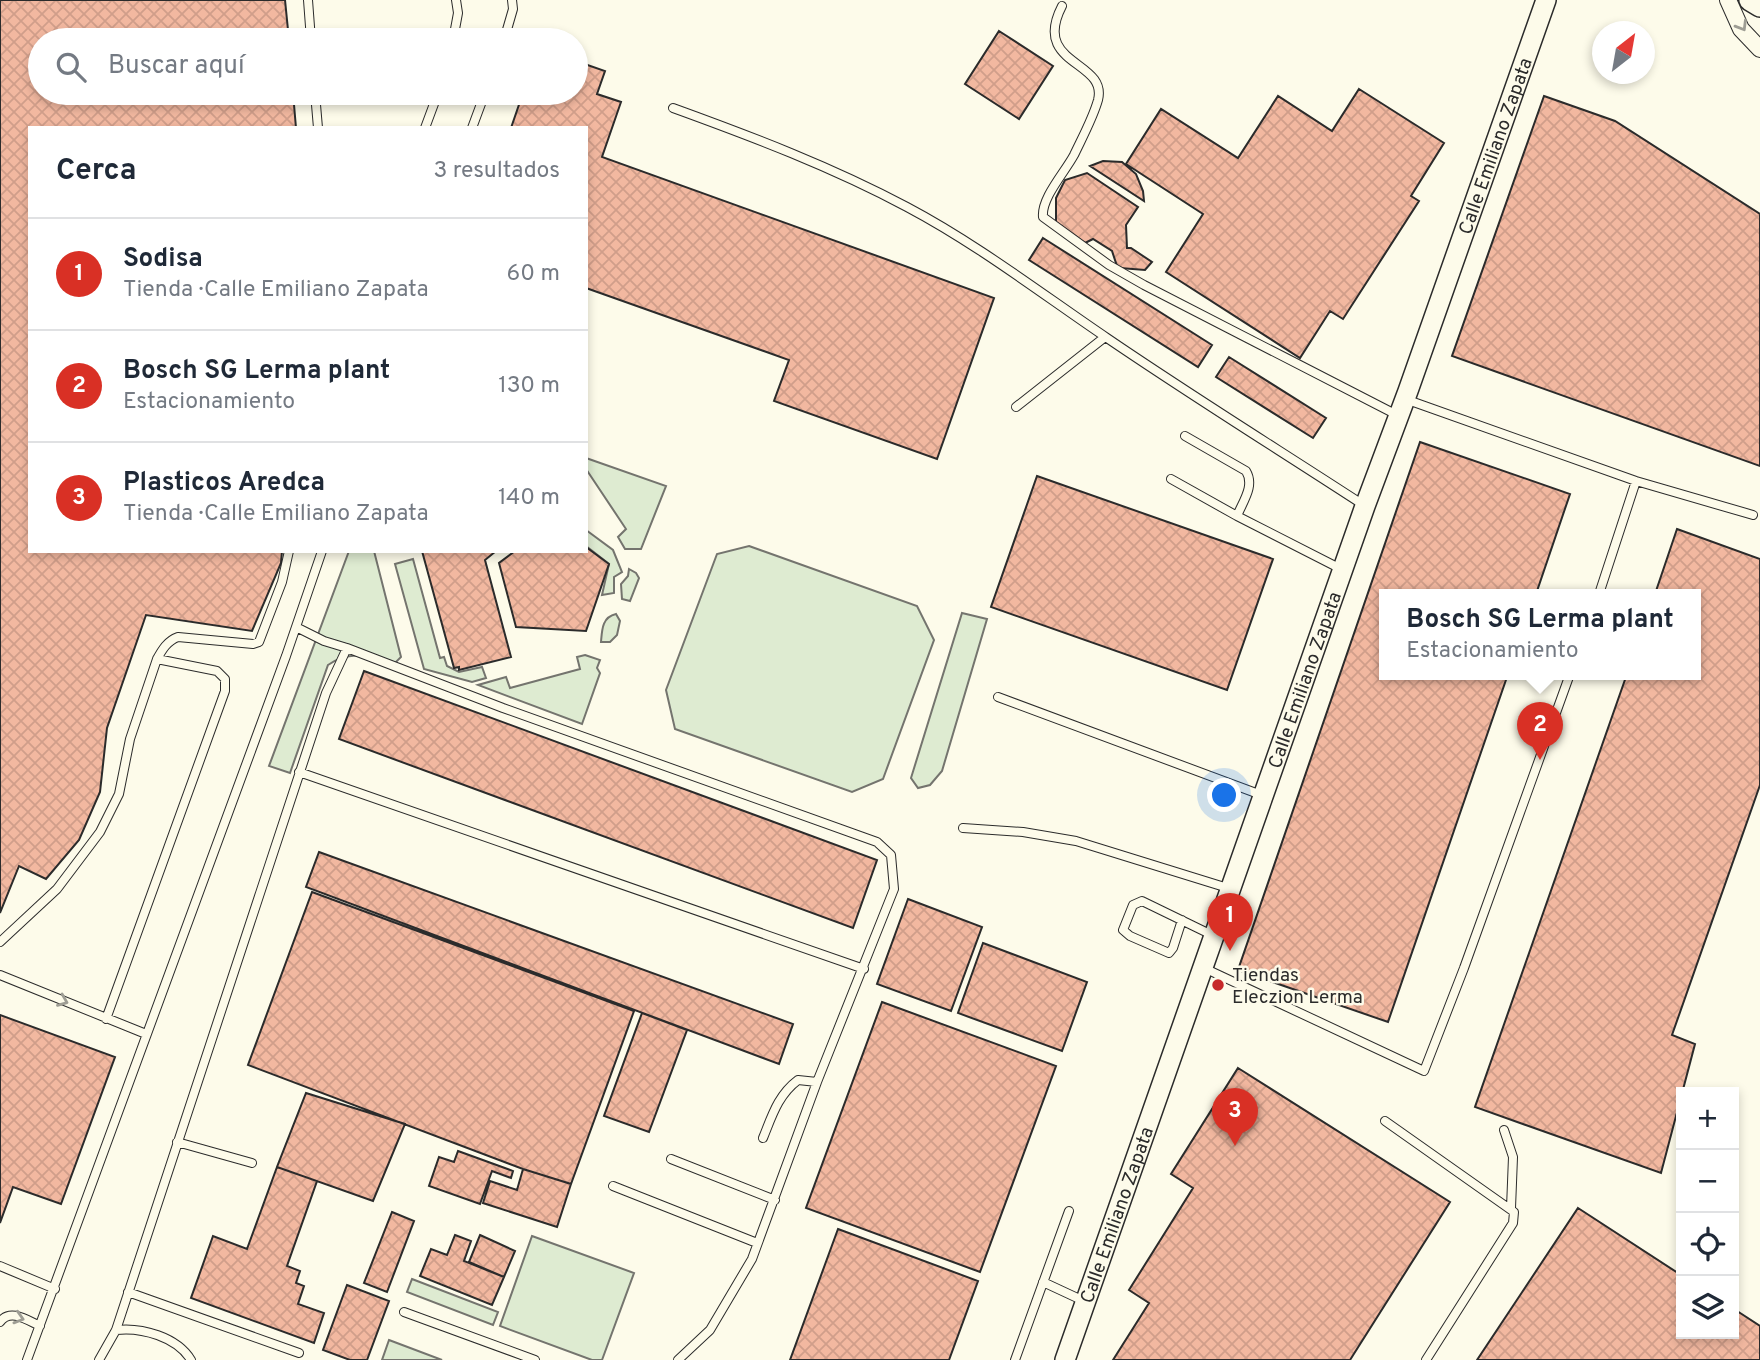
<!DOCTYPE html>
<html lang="es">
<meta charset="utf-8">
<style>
body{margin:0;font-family:Overpass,sans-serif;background:#f6f6f7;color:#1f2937}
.controls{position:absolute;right:21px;bottom:21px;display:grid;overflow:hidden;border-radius:0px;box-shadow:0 4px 10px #0003}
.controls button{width:63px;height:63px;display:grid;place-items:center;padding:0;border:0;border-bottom:2px solid #e0e1e3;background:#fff;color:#1f2937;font:35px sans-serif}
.compass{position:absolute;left:1592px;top:21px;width:63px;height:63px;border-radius:50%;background:#fff;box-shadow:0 4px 10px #0003;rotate:31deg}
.you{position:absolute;left:1225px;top:796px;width:24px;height:24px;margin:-18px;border:5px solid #fff;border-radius:50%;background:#1a73e8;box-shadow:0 0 0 10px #1a73e833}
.badge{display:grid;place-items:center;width:46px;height:46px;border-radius:50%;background:#d93025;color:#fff;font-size:23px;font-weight:700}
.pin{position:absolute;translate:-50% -58px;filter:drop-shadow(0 2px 4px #0008)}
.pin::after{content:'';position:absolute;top:37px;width:24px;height:21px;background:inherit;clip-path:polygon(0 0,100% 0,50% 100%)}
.popup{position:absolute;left:1379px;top:589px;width:322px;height:91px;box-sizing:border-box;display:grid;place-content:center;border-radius:0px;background:#fff;filter:drop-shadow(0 2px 5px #0005);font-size:23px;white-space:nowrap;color:#747a83}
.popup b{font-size:26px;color:#1f2937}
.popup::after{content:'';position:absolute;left:50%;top:100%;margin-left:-14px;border:14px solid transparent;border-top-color:#fff}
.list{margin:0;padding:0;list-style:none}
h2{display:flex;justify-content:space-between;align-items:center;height:91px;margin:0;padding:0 28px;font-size:30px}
h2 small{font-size:23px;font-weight:400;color:#747a83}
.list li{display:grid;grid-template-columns:46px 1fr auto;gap:21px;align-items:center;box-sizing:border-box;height:112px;padding:0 28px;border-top:2px solid #e0e1e3}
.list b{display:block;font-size:26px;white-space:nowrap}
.list p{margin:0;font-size:23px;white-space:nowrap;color:#747a83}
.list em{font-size:23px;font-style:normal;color:#747a83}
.icon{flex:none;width:38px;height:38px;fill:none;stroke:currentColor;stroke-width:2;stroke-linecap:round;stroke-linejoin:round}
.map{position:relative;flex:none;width:1760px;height:1360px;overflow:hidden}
.search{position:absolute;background:#fff;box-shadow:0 4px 10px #0003;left:28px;top:28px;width:560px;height:77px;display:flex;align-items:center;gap:18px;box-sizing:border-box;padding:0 24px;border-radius:38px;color:#747a83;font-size:26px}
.panel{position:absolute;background:#fff;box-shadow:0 4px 10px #0003;left:28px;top:126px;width:560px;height:427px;border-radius:0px}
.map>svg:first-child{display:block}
.green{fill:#deebd1;stroke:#74746e;stroke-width:2}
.building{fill:url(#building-cross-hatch);stroke:#2b2b2b;stroke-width:2}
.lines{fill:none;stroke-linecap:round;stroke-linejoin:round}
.service-casing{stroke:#2b2b2b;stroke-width:10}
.minor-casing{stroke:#2b2b2b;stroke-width:18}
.tertiary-casing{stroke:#2b2b2b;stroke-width:22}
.secondary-casing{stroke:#2b2b2b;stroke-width:24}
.service{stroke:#fdfbea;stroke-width:8}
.minor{stroke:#fdfbea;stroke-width:16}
.tertiary{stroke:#fdfbea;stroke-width:19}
.secondary{stroke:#fdfbea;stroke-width:21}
.oneway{stroke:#9e9d94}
.poi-dot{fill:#c62828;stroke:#fdfbea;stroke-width:2.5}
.labels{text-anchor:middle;stroke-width:5;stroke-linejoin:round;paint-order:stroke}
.street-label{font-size:19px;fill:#2b2b2b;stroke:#fdfbea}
.poi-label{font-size:19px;fill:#2b2b2b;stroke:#fdfbea;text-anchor:start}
</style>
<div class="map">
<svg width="1760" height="1360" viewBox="0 0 1760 1360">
<defs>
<pattern id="building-cross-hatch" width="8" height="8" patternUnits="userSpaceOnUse" patternTransform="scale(1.75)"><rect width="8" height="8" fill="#f2b8a0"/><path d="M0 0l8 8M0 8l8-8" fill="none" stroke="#d09e8a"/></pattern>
</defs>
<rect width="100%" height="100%" fill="#fdfbea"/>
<!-- green -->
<path class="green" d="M586,458L666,486L641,549H625L618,537L626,529L586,469Z
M586,530L613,550L622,572L614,577V593L602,595L609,564L586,546Z
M749,546L917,606L934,640L883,779L852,792L675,729L666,690L717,554Z
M349,551H374L401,657L395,663C369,657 352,649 328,665L290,773L269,766Z
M413,559L440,658L444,657L447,666L459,672L482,667L486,678L472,682L424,669L395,564Z
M629,569L636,573L639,578L630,601L622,599L621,584L628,576Z
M962,613L987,619L942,771L930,785L918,788L911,778Z
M616,614L620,621L617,635L610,642H601C602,630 602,617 616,614Z
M585,655L600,660L597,668L600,673L582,724L478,685L506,677L510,688L580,669L577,657Z
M532,1236L634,1273L602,1360H592L500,1326Z
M412,1279L498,1312L493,1325L407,1292Z
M389,1340L442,1360H382Z"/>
<!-- building -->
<path class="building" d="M0,0H285L289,40H40V93H293L296,128H30V551H282L281,563L252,631L146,615L107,728L100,792L79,840L46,879L19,866L0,913Z
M999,31L1053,66L1019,119L965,84Z
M576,61L605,71L597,94L621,102L602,157L994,298L937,459L774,401L789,360L586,288V128H511L523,93H576Z
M1359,89L1444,143L1411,196L1419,201L1343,319L1330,311L1300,358L1166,272L1203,214L1126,164L1161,109L1238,158L1278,96L1332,131Z
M1544,96L1615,121L1760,214V466L1452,356Z
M1103,161L1122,162L1136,174L1143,191L1144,201L1090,166Z
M1087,173L1138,207L1126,225L1127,248H1131L1152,262L1145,270L1120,268L1117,266L1112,251L1093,239L1085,243L1056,223V198L1065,180Z
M1043,238L1212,345L1198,367L1029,260Z
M1229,357L1326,418L1313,438L1216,377Z
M1420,442L1570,494L1536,594H1384V674H1508L1388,1022L1238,970Z
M1037,476L1273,559L1227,690L991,607Z
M1677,529L1760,559V785L1672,1035L1695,1044L1661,1173L1475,1107L1627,674H1696V594H1655Z
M586,547L609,564L586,631L516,627L499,563L515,551H586Z
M422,551H496L485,560L511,657L459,670V667L454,668Z
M364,671L877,860L853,928L339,739Z
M319,852L793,1024L779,1064L306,887Z
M312,892L634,1011L571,1184L523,1169L248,1065Z
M908,899L982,927L951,1011L877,984Z
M983,943L1087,982L1062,1051L958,1013Z
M882,1002L1056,1066L980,1272L806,1208Z
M642,1013L687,1030L649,1132L604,1116Z
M0,1015L115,1057L61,1204L13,1187L0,1223Z
M1238,1068L1450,1202L1350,1360H1113L1149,1303L1129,1290L1193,1188L1171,1174Z
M306,1093L405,1124L373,1201L277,1167Z
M458,1151L513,1171L511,1178L492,1171L480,1204L429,1186L439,1157L454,1162Z
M277,1167L317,1181L287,1266L300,1271L296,1283L304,1286L298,1304L324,1313L314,1343L191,1298L213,1236L247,1249Z
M523,1169L571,1184L557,1227L483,1203L490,1181L517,1190Z
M1578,1208L1681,1275V1334H1734V1309L1760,1326V1360H1477Z
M392,1212L414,1221L387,1292L364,1283Z
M838,1229L978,1281L949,1360H790Z
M455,1235L471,1241L464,1261L504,1277L492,1305L420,1276L431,1249L447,1255Z
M480,1235L515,1251L504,1277L469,1262Z
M347,1285L389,1301L367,1360H350L323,1350Z"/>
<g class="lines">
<!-- service casing -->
<g class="service-casing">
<path id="service" d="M308,0L311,40
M1062,6C1031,66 1108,60 1098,100C1093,118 1082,138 1074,155C1065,172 1041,198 1043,217L1109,265L1144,285L1399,416
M453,40L458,13L456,0
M504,40L513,9L512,0
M315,93L318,128
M673,108C753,137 832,167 907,207C977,244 1042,294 1107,338C1192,396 1279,450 1365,506
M425,128L438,93
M472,128L485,93
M1405,399L1636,481L1753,515
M1016,407L1105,337
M1171,479L1237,516C1243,501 1255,486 1246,471L1185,436
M1237,516L1341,569
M1599,594L1636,481
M296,627L324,641L347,648
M998,697L1264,796
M299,772L864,969
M963,828L1023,832L1076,841L1231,889
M1182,920L1173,948L1169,953L1130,936L1123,930L1133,905L1142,901L1212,935
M0,942L57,889L100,832L119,794L130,739L157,659C162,650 167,641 178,637L253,644L259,642L282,582L289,551
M1204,968L1424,1071L1464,968L1570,674
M0,975L146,1034
M106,1019L225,691V679L217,671L157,659
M1385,1121L1514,1212L1513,1223L1426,1360
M1504,1130L1513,1157L1511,1208
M763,1138C772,1116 778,1095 798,1080L817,1082
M177,1142L252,1163
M671,1159L775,1200
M613,1186L757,1243
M0,1266L55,1289
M1043,1282L1086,1302
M128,1292L299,1353
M404,1312L535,1360
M0,1322C10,1308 27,1320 40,1326
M116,1330C142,1327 177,1337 191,1360
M27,1360L286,656L322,551
M99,1360L116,1330L326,693L347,648L503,708L877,842L891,855L894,889L817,1082L752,1259L710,1330L678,1360
M1015,1360L1069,1211"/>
</g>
<!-- minor casing -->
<g class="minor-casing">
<path id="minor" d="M1728,0L1741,29L1760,49"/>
</g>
<!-- tertiary casing -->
<g class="tertiary-casing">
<g id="tertiary">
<path id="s1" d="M1065,1360L1365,506L1408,391L1546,0"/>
</g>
</g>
<!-- secondary casing -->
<g class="secondary-casing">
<path id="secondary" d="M1750,0L1760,6"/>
</g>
<!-- service -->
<use href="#service" class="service"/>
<!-- minor -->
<use href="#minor" class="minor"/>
<!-- tertiary -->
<use href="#tertiary" class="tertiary"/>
<!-- secondary -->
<use href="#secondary" class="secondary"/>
</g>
<!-- one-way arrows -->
<defs><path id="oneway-chevron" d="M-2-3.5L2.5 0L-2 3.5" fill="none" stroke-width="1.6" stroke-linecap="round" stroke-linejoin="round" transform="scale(1.75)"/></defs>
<g class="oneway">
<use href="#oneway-chevron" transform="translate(1742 26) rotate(59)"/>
<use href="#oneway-chevron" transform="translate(63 1001) rotate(22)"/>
<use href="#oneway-chevron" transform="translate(19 1318) rotate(17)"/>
</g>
<!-- markers -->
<circle class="poi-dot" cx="1218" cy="985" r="7"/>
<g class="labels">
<!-- street labels -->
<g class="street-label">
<text dy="7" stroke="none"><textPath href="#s1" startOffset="1288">Calle Emiliano Zapata</textPath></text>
<text dy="7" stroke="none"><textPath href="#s1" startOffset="721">Calle Emiliano Zapata</textPath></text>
<text dy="7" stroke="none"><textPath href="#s1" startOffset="154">Calle Emiliano Zapata</textPath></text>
</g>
<!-- poi labels -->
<g class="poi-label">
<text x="1232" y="981">Tiendas<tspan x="1232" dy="22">Eleczion Lerma</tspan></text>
</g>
</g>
</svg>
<div class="controls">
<button>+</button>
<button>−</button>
<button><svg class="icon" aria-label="locate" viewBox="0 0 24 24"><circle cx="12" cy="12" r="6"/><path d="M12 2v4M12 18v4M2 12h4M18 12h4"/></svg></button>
<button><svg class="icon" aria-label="layers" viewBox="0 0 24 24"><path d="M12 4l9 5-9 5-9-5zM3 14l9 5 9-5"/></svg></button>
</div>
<svg class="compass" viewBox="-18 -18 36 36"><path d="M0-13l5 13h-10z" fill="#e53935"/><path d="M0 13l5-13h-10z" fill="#747a83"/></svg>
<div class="you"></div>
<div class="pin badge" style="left:1230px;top:951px">1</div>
<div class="pin badge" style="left:1540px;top:760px">2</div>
<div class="popup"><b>Bosch SG Lerma plant</b>Estacionamiento</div>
<div class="pin badge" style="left:1235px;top:1146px">3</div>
<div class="search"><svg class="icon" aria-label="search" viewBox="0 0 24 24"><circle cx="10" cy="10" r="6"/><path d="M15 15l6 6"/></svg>Buscar aquí</div>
<section class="panel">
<h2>Cerca<small>3 resultados</small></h2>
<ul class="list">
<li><span class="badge">1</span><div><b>Sodisa</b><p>Tienda · Calle Emiliano Zapata</p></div><em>60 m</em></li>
<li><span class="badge">2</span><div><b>Bosch SG Lerma plant</b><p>Estacionamiento</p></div><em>130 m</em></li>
<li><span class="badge">3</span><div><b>Plasticos Aredca</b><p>Tienda · Calle Emiliano Zapata</p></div><em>140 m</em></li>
</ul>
</section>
</div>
